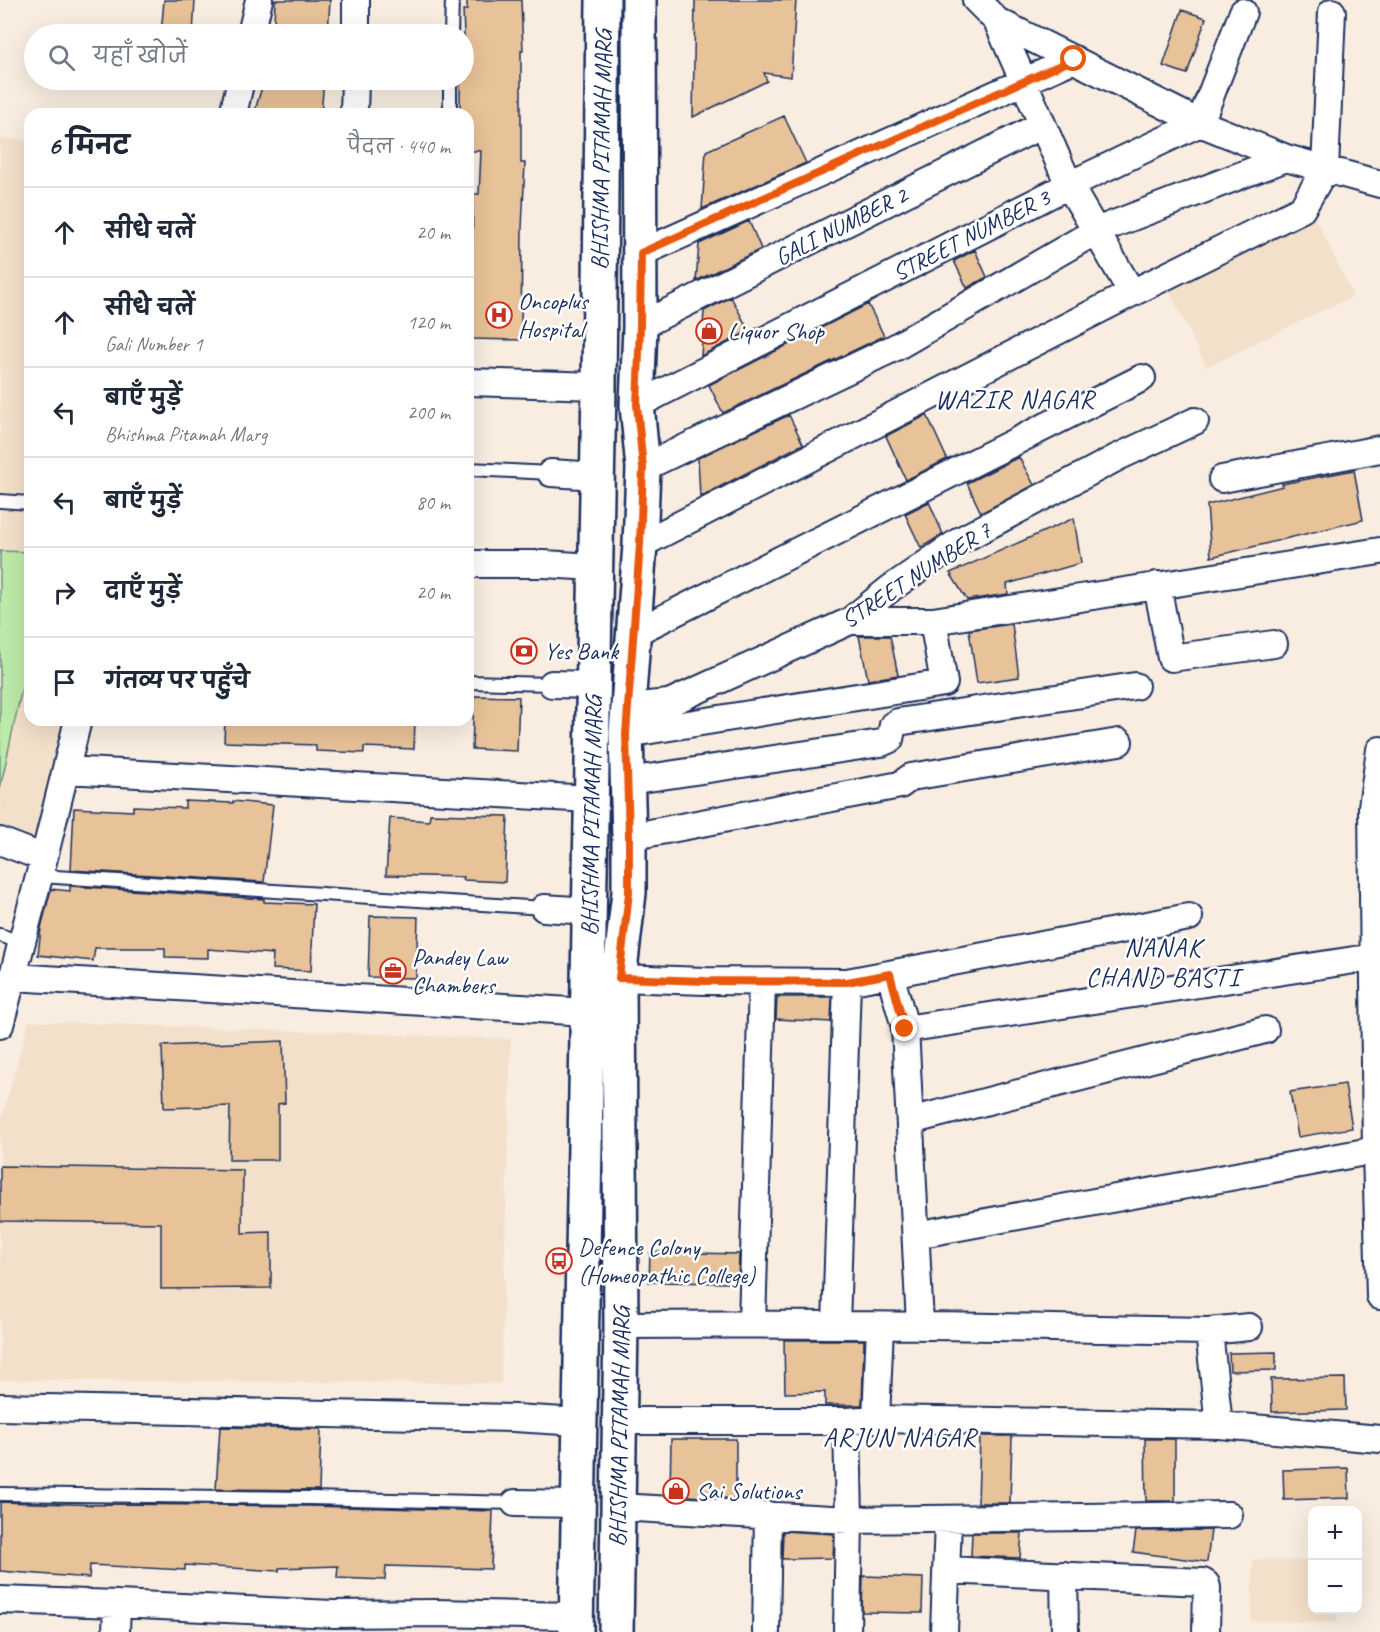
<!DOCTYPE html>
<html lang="hi">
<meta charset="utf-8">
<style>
body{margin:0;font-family:Caveat,"Playpen Sans Deva",sans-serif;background:#f6f6f7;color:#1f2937}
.controls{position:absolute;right:18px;bottom:18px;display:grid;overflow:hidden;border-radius:12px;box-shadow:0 6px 24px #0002}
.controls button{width:54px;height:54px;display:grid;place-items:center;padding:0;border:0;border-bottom:2px solid #e0e1e3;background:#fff;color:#1f2937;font:30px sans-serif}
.stop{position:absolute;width:18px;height:18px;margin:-14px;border:4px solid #ea580c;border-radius:50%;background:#fff}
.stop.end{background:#ea580c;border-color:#fff;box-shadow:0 2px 6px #0008}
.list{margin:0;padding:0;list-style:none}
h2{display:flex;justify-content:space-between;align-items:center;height:78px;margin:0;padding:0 24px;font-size:26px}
h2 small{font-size:20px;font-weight:400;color:#747a83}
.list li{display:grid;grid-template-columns:39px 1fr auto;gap:18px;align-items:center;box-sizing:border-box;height:90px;padding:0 24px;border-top:2px solid #e0e1e3}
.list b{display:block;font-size:22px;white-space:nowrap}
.list p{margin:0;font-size:20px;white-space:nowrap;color:#747a83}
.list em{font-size:20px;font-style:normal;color:#747a83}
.icon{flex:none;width:33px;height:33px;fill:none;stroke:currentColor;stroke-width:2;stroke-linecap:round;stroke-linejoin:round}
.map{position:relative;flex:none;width:1380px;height:1632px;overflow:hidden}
.search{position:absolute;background:#fff;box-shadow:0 6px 24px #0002;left:24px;top:24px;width:450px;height:66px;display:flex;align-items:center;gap:15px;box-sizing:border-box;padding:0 21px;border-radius:33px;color:#747a83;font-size:22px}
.panel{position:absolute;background:#fff;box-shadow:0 6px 24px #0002;left:24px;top:108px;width:450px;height:618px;border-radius:18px}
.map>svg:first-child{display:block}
.built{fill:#f3e0ca}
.green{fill:#bceaa8;stroke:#6c8c83;stroke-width:1.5}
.building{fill:#e8c298;stroke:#1b2f5e;stroke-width:1.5}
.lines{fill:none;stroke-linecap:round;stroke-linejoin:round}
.lane-casing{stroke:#1b2f5e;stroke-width:16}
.street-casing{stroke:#1b2f5e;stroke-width:30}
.secondary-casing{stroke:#1b2f5e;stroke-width:38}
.lane{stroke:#fff;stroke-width:12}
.street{stroke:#fff;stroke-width:26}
.secondary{stroke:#fff;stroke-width:33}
.route{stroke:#ea580c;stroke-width:8}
.labels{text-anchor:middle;stroke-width:5;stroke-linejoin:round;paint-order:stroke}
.street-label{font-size:24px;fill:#1b2f5e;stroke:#fff}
.poi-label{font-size:24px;fill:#1b2f5e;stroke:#fff;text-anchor:start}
.neighbourhood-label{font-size:26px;letter-spacing:1.5px;fill:#1b2f5e;stroke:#fff}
</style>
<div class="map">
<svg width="1380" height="1632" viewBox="0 0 1380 1632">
<rect width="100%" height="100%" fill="#f8ede0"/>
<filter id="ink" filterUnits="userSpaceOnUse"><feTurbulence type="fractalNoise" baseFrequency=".0167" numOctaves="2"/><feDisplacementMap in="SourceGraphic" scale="12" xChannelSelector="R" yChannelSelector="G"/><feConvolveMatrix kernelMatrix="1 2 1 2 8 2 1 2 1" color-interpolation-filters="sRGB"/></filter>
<g filter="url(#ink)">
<!-- built -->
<path class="built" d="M0,139L30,140V720H79L44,858L0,842Z
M1314,215L1353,296L1206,367L1167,286Z
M29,1021L511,1039L501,1383L0,1380V1124Z
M1253,1559L1312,1561V1610H1337V1623L1251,1621Z"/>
<!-- green -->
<path class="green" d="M0,551L30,552V651L0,789Z"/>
<!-- building -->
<path class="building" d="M164,0H195L193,34H161Z
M275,0H330L328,34H277L280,24H274Z
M467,0H521L523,51H521V163H525L522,229L521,340L471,339L473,194H479L481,151H468V114H460V80H464V62H465L463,10H467Z
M695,0H796L791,77L764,73L767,81L693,117Z
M1182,10L1206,18L1187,74L1163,66Z
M264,80H324L321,114H254Z
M784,116L806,163L702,209L706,151Z
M749,221L761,249L696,281L699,244Z
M975,250L987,277L967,288L954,261Z
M731,297L749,331L701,356L704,311Z
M868,304L884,336L723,413L709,385Z
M789,415L803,444L700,497L698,458Z
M927,415L947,459L906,480L886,436Z
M1019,457L1034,485L981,513L967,483Z
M1354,470L1363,520L1211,557L1207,505L1283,486L1282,484Z
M929,502L943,534L921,548L905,514Z
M1074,518L1081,563L1007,584L1008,594L967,600L950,573Z
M1012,624L1019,677L977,683L969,630Z
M859,636H890L898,675L868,680Z
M474,696L519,697L517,751L472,749Z
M225,720H415L414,749L364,747V753L316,751V745L224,742Z
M185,801L233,803V801L273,805L264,882L71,870L74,808L133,811V806L185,808Z
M430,814L508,816L505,882L463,880L464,877L386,875L390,818L429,821Z
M70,886L264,899V902L314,904L311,971L272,969L273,954L208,949V958L165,957V948H95L93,961L38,955L41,928L51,889L70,891Z
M370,916L418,917L416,978L368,977Z
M777,997H832L831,1022L776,1019Z
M283,1041L285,1103L278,1104V1160H229L230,1106L164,1108L162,1046Z
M1345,1084L1352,1128L1298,1137L1290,1092Z
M0,1166L243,1170L242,1233L271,1232V1288L161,1289V1223L0,1221Z
M650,1252L739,1254L738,1283L649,1282Z
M784,1340H864L862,1405H825V1392L785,1393Z
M1276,1352V1370L1230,1371L1229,1353Z
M1345,1378L1346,1410L1272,1412L1271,1379Z
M220,1427L321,1429L319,1490L216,1489Z
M980,1436H1012L1010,1503H978Z
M671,1439H736V1499L670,1495Z
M1145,1439H1175V1501H1146Z
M1348,1468L1349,1498L1284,1500L1283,1470Z
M0,1502L104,1505V1504L310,1506L493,1511L491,1569L386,1566L385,1580L337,1578L338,1566L279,1568V1571L185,1565V1570L90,1565L89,1578L0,1571Z
M1211,1530L1207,1562L1133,1552L1136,1531Z
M783,1531L834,1534L833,1558L782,1559Z
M972,1533H1022L1020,1558L971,1556Z
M863,1576L923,1578L922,1613L862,1612Z"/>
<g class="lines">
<!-- lane casing -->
<g class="lane-casing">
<path id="lane" d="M451,34L452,0
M450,114V80
M468,469L551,473
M0,501L30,503
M468,682L552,684
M40,876L544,908
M0,935L22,943
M0,1494L310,1498L515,1503"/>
</g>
<!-- street casing -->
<g class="street-casing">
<path id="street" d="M976,0L997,21L1200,123L1286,158L1380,184
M997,21L1069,185L1132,293
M251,34L259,0
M356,34V0
M233,114L241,80
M354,114L355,80
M641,253L1074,59
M640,326L1042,125
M468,382L599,386
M637,405L1069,185L1200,123L1243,12
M643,468L896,347L1096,231L1286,158
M551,473L597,476
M1222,479L1380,449
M640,545L1132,293L1302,209L1325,169L1332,12
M468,564H544L595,567
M1157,585L1171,658L1274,644
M850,621H933L1380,551
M634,633L1142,378
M552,684L593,685
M628,707L669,703L850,621L891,588L961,540L1118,457L1195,421
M626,734L944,683L933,621
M1380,750L1372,807L1376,1150L1380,1296
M66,770L591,799
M628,781L881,743L890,739L893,725L898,722L1135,686
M629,837L900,785L911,777L1119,742
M0,841L44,858
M544,908L589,911
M890,974L905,1027L920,1325
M13,977L587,1012
M619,978L705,981L847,982L1189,917
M0,1025L44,858L78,720
M905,1029L1374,957
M910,1121L1265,1030
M916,1235L1376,1150
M752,1324L762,982
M621,1325C817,1323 1013,1327 1209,1331L1249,1327
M836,1325L847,982
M1209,1331L1219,1425
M0,1407L514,1418L580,1422
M876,1419L880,1326
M619,1421H847L876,1419L1219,1425L1380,1439
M847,1421L849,1520L847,1632
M515,1503L579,1504
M618,1507L849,1520L1229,1515
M947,1570L1203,1582L1206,1584L1207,1588L1206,1632
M1064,1575L1065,1632
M0,1600L117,1604L333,1614L435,1613L577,1616
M116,1632L117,1604
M766,1632L768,1515
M944,1632L948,1520"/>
</g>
<!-- secondary casing -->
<g class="secondary-casing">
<path id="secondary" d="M576,1632L599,386L603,0
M616,1632L621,1325L619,978L629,893V837L626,734L640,545L643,468L637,405L640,326L639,0"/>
</g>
<!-- lane -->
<use href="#lane" class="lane"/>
<!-- street -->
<use href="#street" class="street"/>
<!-- secondary -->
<use href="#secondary" class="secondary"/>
</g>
</g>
<g class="lines" filter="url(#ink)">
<!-- route -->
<path class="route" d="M905,1029L890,974L847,982L705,981L619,978L629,893V837L626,734L640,544L643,468L637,405L640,326L641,253L1074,59"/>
</g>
<!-- icons -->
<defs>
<g id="hospital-ring" transform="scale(1.35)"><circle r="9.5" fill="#fff" stroke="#c8321e" stroke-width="1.5"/><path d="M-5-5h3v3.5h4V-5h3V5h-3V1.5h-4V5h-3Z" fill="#c8321e"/></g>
<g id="shop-ring" transform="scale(1.35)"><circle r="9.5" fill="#fff" stroke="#c8321e" stroke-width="1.5"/><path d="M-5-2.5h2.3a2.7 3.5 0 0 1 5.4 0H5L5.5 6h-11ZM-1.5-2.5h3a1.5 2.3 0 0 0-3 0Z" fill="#c8321e"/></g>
<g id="bank-ring" transform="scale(1.35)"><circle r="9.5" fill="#fff" stroke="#c8321e" stroke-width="1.5"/><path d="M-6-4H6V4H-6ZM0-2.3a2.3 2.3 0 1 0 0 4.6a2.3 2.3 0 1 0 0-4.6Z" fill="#c8321e"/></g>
<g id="office-ring" transform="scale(1.35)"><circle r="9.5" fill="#fff" stroke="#c8321e" stroke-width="1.5"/><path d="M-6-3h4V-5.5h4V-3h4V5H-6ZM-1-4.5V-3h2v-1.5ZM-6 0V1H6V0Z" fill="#c8321e"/></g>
<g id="bus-ring" transform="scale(1.35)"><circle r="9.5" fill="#fff" stroke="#c8321e" stroke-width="1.5"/><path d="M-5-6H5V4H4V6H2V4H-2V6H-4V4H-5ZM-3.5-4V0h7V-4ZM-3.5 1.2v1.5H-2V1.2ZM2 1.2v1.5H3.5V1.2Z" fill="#c8321e"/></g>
</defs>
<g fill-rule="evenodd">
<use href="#hospital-ring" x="499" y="315"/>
<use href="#shop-ring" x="709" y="331"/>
<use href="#bank-ring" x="524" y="651"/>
<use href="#office-ring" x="393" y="971"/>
<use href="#bus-ring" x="559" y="1261"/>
<use href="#shop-ring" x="676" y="1491"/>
</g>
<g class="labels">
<!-- street labels -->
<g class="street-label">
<text transform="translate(601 150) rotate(-89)" y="8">BHISHMA PITAMAH MARG</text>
<text transform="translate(841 226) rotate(-27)" y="8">GALI NUMBER 2</text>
<text transform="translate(971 235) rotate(-27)" y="8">STREET NUMBER 3</text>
<text transform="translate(916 575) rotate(-33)" y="8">STREET NUMBER 7</text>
<text transform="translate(591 816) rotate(-89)" y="8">BHISHMA PITAMAH MARG</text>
<text transform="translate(619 1427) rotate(-89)" y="8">BHISHMA PITAMAH MARG</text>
</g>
<!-- poi labels -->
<g class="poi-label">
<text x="518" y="309">Oncoplus<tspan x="518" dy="28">Hospital</tspan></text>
<text x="728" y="339">Liquor Shop</text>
<text x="544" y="659">Yes Bank</text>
<text x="412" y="965">Pandey Law<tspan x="412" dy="28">Chambers</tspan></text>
<text x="578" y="1255">Defence Colony<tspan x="578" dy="28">(Homeopathic College)</tspan></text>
<text x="696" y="1499">Sai Solutions</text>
</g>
<!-- neighbourhood labels -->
<g class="neighbourhood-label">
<text x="1015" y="408">WAZIR NAGAR</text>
<text x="1163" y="956">NANAK<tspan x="1163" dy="30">CHAND BASTI</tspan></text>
<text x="900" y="1446">ARJUN NAGAR</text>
</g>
</g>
</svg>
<div class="controls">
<button>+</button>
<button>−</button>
</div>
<div class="stop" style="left:1074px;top:59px"></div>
<div class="stop end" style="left:905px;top:1029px"></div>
<div class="search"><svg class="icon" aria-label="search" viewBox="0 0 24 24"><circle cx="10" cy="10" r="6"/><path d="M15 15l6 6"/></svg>यहाँ खोजें</div>
<section class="panel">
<h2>6 मिनट<small>पैदल · 440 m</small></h2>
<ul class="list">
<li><svg class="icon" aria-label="ahead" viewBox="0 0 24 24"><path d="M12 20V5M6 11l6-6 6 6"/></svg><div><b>सीधे चलें</b></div><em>20 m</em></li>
<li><svg class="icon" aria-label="ahead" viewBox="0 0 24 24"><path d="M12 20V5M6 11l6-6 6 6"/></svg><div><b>सीधे चलें</b><p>Gali Number 1</p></div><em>120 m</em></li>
<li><svg class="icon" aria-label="left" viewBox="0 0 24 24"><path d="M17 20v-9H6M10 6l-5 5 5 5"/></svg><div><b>बाएँ मुड़ें</b><p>Bhishma Pitamah Marg</p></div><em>200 m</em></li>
<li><svg class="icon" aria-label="left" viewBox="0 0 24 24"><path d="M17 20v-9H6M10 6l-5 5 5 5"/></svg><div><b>बाएँ मुड़ें</b></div><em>80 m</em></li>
<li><svg class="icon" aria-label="right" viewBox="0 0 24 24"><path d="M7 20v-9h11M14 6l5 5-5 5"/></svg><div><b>दाएँ मुड़ें</b></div><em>20 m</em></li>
<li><svg class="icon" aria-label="arrive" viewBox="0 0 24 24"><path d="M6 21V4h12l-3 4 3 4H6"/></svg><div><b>गंतव्य पर पहुँचे</b></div></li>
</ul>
</section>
</div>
